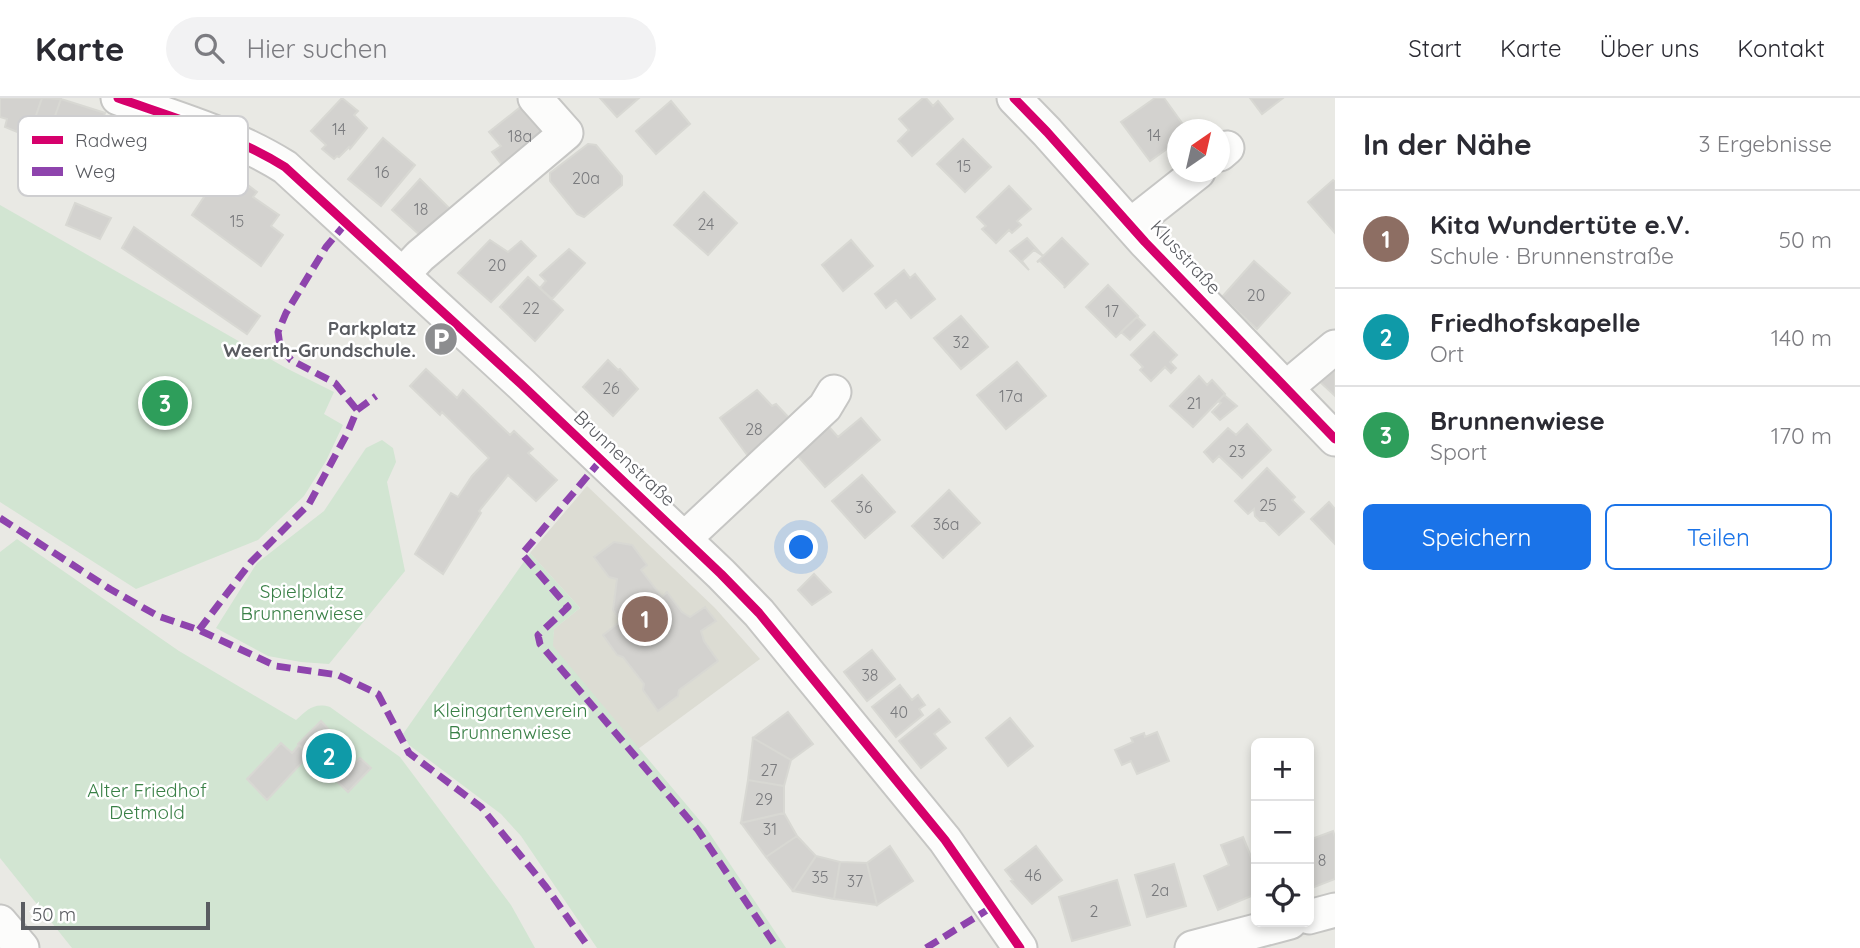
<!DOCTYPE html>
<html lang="de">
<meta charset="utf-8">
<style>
body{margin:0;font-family:Quicksand,sans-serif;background:#f2f2f3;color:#2b2b33}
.controls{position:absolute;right:21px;bottom:21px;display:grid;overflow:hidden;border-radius:10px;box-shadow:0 4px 10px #0003}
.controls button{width:63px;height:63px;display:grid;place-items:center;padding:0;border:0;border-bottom:2px solid #e1e1e2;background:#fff;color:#2b2b33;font:35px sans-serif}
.compass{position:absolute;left:1167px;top:21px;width:63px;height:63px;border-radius:50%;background:#fff;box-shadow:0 4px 10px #0003;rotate:34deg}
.scale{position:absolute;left:21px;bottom:18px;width:189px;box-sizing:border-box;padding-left:7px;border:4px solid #5a5c61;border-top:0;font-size:19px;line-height:24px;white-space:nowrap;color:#5a5c61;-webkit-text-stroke:5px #fff;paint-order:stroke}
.you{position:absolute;left:802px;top:450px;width:24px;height:24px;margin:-18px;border:5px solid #fff;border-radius:50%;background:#1a73e8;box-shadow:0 0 0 10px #1a73e833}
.badge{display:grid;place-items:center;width:46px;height:46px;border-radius:50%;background:#1a73e8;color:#fff;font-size:23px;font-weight:700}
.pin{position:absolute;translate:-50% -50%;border:4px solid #fff;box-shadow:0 2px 7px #0006}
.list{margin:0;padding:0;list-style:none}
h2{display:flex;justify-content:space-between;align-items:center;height:91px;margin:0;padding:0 28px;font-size:30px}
h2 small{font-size:23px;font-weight:400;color:#7c7c81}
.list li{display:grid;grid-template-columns:46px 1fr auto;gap:21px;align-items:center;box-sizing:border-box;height:98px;padding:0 28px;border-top:2px solid #e1e1e2}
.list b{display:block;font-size:26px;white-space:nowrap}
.list p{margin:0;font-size:23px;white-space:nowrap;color:#7c7c81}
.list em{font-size:23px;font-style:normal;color:#7c7c81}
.actions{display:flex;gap:14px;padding:21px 28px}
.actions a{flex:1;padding:16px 0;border:2px solid #1a73e8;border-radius:10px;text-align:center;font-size:24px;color:#1a73e8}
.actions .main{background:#1a73e8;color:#fff}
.icon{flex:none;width:38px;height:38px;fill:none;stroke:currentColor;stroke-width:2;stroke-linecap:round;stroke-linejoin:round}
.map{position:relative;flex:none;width:1335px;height:850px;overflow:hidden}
header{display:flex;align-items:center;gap:42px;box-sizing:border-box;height:98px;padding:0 35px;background:#fff;border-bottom:2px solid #e1e1e2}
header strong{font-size:33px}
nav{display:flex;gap:38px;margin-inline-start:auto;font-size:24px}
.search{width:490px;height:63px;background:#f2f2f3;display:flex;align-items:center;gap:18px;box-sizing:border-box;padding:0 24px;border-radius:38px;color:#7c7c81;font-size:26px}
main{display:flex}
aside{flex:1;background:#fff}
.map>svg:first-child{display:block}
.education{fill:#dcdcd3}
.green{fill:#d2e5d2}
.building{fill:#d3d2cf;stroke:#d8d8d3;stroke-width:2}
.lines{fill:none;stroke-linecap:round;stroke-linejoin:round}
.minor-casing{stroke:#c6c6c4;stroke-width:37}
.minor{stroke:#fcfcfb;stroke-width:33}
.quiet{stroke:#8e44ad;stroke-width:7;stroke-dasharray:14 7;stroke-linecap:butt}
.cycleway-casing{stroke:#fff;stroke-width:13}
.cycleway{stroke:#d6006c;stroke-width:9}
.labels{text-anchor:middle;stroke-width:5;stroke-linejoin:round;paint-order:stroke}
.number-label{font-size:16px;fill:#797a7d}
.street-label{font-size:19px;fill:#5a5c61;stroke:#fff}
.poi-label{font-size:19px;font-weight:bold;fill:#5a5c61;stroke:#fff;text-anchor:end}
.park-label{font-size:19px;fill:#3a8047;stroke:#fff}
.key{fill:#fff;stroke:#ceced0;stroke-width:2}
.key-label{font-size:19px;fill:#5a5c61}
</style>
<header>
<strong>Karte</strong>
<div class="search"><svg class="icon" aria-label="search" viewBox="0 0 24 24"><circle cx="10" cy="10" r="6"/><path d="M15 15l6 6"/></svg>Hier suchen</div>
<nav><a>Start</a><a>Karte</a><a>Über uns</a><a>Kontakt</a></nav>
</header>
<main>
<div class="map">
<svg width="1335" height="850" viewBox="0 0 1335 850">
<rect width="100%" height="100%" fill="#e9e9e4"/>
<!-- education -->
<path class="education" d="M587,388L715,510L760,561L638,651L552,548L554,531L580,510L530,455Z"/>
<!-- green -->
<path class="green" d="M0,107L286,270L334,294L324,316L343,327L326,363L304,398L258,442L136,491L0,404Z
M382,342L393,350L396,364L387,384L405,473L329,566L301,564L268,558L216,530L257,465L324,413L366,350Z
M17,441L179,553L296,622C307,612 314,604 330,609L400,659L511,807L535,850H72L0,760V454Z
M530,455L580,510L554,531L553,548L706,730L786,850H597L521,738L501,716L409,647L403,636Z"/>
<!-- building -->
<path class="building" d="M0,0H42L32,29L20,25L17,34L5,29L7,21L0,19Z
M42,0L61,1L49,35L32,29Z
M342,0L358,13L354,17L367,30L350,51L349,49L339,59L337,58L334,61L322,51L326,47L311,33Z
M600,0H639L617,19Z
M923,0H926L933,8L938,3L953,21L912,58L898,43L909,32L899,21Z
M1155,0H1164L1187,32H1178V43L1150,63L1121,24Z
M1250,0H1283L1262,16Z
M61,1L105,15L93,49L49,35Z
M671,3L690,26L656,56L636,33Z
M523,7L552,42L509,76L492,54L501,48L489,34Z
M383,40L415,67L381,108L348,81Z
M963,41L991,69L965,94L937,66Z
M588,46L596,47L622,78V87L584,119L577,116L550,83V75Z
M220,75L245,93L249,88L257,94L253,99L279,117L271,128L283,137L261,168L192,117Z
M420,81L449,110L422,139L392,112Z
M1333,82L1335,84V135L1308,104Z
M1009,88L1031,111L1017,123L1021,127L1012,135L1009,132L996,145L982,131L986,128L977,119Z
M704,94L737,125L708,157L674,127Z
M75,105L111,120L100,141L66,127Z
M134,129L260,218L247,236L122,150Z
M1027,140L1043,158L1034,152L1022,163L1029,172L1010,153Z
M1062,140L1088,166L1064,190L1065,188L1040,163L1037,164Z
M490,142L508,154L521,143L536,158L491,204L458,175Z
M851,142L873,168L843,193L822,167Z
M569,151L585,165L552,201L540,190L546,183L540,177Z
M1254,163L1290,195L1257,231L1222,199Z
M904,172L910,180L915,176L935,201L911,220L896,202L886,210L875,196Z
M528,179L563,212L535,243L500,209Z
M1108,187L1138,218L1116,239L1086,209Z
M961,218L988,249L961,271L934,240Z
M1137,219L1145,227L1130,242L1121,234Z
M1154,234L1177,257L1170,264L1176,270L1171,275L1165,269L1151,283L1140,272L1143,269L1131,257Z
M608,262L618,272L620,271L638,291L613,318L583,289Z
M1017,264L1046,298L1006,331L977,297Z
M1335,267V298L1320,284Z
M426,271L457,300L463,292L510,337L514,333L533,351L528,355L557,382L536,403L508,377L479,413L481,415L443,476L415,456L451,395L458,399L472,378L489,360L442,314L440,317L410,288Z
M1199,278L1207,287L1212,282L1225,296L1193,329L1170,308Z
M757,292L772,308L776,306L791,322L748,358L720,320Z
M1224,297L1237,308L1220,322L1212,314L1221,305L1218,303Z
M861,320L880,342L825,389L790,349L822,321L838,339Z
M1247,326L1271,352L1242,380L1219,358L1213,364L1204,354L1228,330L1236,337Z
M1267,370L1295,399L1292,402L1304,414L1279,437L1265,423H1260L1255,418L1254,411L1248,416L1235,403Z
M862,377L895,414L865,440L832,403Z
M949,392L980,425L943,460L912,428Z
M1329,404L1335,411V446L1311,421Z
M614,444L632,447L647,467L641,472L662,499L667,494L682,514L690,519L705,509L716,523L701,533L704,543L718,563L679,592L678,598L658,613L643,592L644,586L623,559L617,557L603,537L621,523L613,512L617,481L609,479L594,459Z
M814,476L831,494L812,507L798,492Z
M872,552L895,581L867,603L844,574Z
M900,587L912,602L918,597L925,607L919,611L923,617L896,639L872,609Z
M939,611L950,624L934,636L946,650L921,670L899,643Z
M788,614L813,646L791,662L753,640Z
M1010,620L1033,648L1008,668L986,640Z
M321,623L332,635L328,639L355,665L360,660L371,670L348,694L298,646Z
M1157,634L1169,663L1137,676L1131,663L1122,667L1115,652L1133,644L1131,640L1144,635L1145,639Z
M753,640L791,662L784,688L748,682Z
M281,645L292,655L299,647L309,657L267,702L247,681Z
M748,682L784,688V715L741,725Z
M784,715L797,738L766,759L741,725Z
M1333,733L1335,739V781L1309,791V742Z
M797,738L816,758L793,793L766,759Z
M1243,739L1256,771V796L1218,812L1204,778L1229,767L1221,747Z
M890,748L913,783L877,807L867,765Z
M1036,748L1062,782L1032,806L1011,783L1013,782L1005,772Z
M816,758L840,764L834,801L793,793Z
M840,764L867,765L877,807L834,801Z
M1174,766L1186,808L1147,819L1135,777Z
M1117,782L1130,827L1072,843L1059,799Z"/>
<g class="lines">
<!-- minor casing -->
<g class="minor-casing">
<path id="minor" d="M118,0C175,20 234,37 285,69L521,286L721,476L759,515L945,742L1020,850
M1014,0L1047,34L1145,144L1335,341
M1220,56L1227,50
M1132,126L1198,74
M403,176L420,158L566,35L535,0
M1286,290L1335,249
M684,441L825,309L834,294
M1309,819L1335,812
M0,824L22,850
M1192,850L1290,824"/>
</g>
<!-- minor -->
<use href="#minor" class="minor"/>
<!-- quiet -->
<path class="quiet" d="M346,125L326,149L286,215L278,234L280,248L291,262L335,285L357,312
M601,362L522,456L568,509L538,537L540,546L698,732L777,850
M0,420L110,491L158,518L199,532L276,568L338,577L378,596L409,655L481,709L546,789L589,850
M199,532L251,464L309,406L348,334L357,312L376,298
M926,850L992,809"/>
<!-- cycleway casing -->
<g class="cycleway-casing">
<path id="cycleway" d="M118,0C175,20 234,37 285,69L521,286L721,476L759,515L945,742L1020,850
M1014,0L1047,34L1145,144L1335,341"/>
</g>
<!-- cycleway -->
<use href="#cycleway" class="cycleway"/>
</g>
<!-- icons -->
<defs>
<g id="parking-disc" transform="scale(1.75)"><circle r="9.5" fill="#8c8d8f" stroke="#fff"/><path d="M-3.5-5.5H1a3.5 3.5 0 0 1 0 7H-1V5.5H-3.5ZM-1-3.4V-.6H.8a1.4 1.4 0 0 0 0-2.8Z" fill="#fff"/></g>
</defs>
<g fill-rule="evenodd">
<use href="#parking-disc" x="441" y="241"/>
</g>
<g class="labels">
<!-- number labels -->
<g class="number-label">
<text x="339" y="37">14</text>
<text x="1154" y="43">14</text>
<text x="520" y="44">18a</text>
<text x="964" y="74">15</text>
<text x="382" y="80">16</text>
<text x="586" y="86">20a</text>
<text x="421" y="117">18</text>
<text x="237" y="129">15</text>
<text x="706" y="132">24</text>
<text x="497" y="173">20</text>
<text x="1256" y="203">20</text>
<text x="531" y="216">22</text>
<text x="1112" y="219">17</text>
<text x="961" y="250">32</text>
<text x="611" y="296">26</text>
<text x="1011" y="304">17a</text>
<text x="1194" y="311">21</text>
<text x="754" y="337">28</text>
<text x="1237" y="359">23</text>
<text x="1268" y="413">25</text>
<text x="864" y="415">36</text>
<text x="946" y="432">36a</text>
<text x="870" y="583">38</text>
<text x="899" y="620">40</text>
<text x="769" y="678">27</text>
<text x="764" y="707">29</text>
<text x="770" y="737">31</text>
<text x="1322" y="768">8</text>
<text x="1033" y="783">46</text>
<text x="820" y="785">35</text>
<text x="855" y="789">37</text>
<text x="1160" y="798">2a</text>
<text x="1094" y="819">2</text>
</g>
<!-- street labels -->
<g class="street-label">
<text transform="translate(1186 159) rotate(47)" y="7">Klusstraße</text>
<text transform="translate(625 360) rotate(43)" y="7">Brunnenstraße</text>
</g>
<!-- poi labels -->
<g class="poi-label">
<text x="416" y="237">Parkplatz<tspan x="416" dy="22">Weerth-Grundschule.</tspan></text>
</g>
<!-- park labels -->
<g class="park-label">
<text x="302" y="500">Spielplatz<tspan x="302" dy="22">Brunnenwiese</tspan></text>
<text x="510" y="619">Kleingartenverein<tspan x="510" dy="22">Brunnenwiese</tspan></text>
<text x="147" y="699">Alter Friedhof<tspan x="147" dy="22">Detmold</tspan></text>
</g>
</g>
<!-- legend -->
<rect x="18" y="18" width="230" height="80" rx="10" class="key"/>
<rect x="32" y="38" width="31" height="8" fill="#d6006c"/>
<rect x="32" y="69" width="31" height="9" fill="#8e44ad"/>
<g class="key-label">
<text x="75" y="49">Radweg</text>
<text x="75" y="80">Weg</text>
</g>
</svg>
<div class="controls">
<button>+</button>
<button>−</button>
<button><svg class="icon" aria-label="locate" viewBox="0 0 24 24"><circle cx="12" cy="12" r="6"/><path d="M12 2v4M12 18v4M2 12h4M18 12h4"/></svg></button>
</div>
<svg class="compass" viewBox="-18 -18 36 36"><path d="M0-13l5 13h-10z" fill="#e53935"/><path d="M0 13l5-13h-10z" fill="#7c7c81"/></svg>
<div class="scale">50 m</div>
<div class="you"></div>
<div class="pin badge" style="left:645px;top:521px;background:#8d6e63">1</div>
<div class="pin badge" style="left:329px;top:658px;background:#0f9aa8">2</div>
<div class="pin badge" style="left:165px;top:305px;background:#2e9e5b">3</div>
</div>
<aside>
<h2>In der Nähe<small>3 Ergebnisse</small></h2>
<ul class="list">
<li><span class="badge" style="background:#8d6e63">1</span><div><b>Kita Wundertüte e.V.</b><p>Schule · Brunnenstraße</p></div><em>50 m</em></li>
<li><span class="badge" style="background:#0f9aa8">2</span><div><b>Friedhofskapelle</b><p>Ort</p></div><em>140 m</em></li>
<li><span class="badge" style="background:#2e9e5b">3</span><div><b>Brunnenwiese</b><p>Sport</p></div><em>170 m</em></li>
</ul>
<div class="actions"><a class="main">Speichern</a><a>Teilen</a></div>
</aside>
</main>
